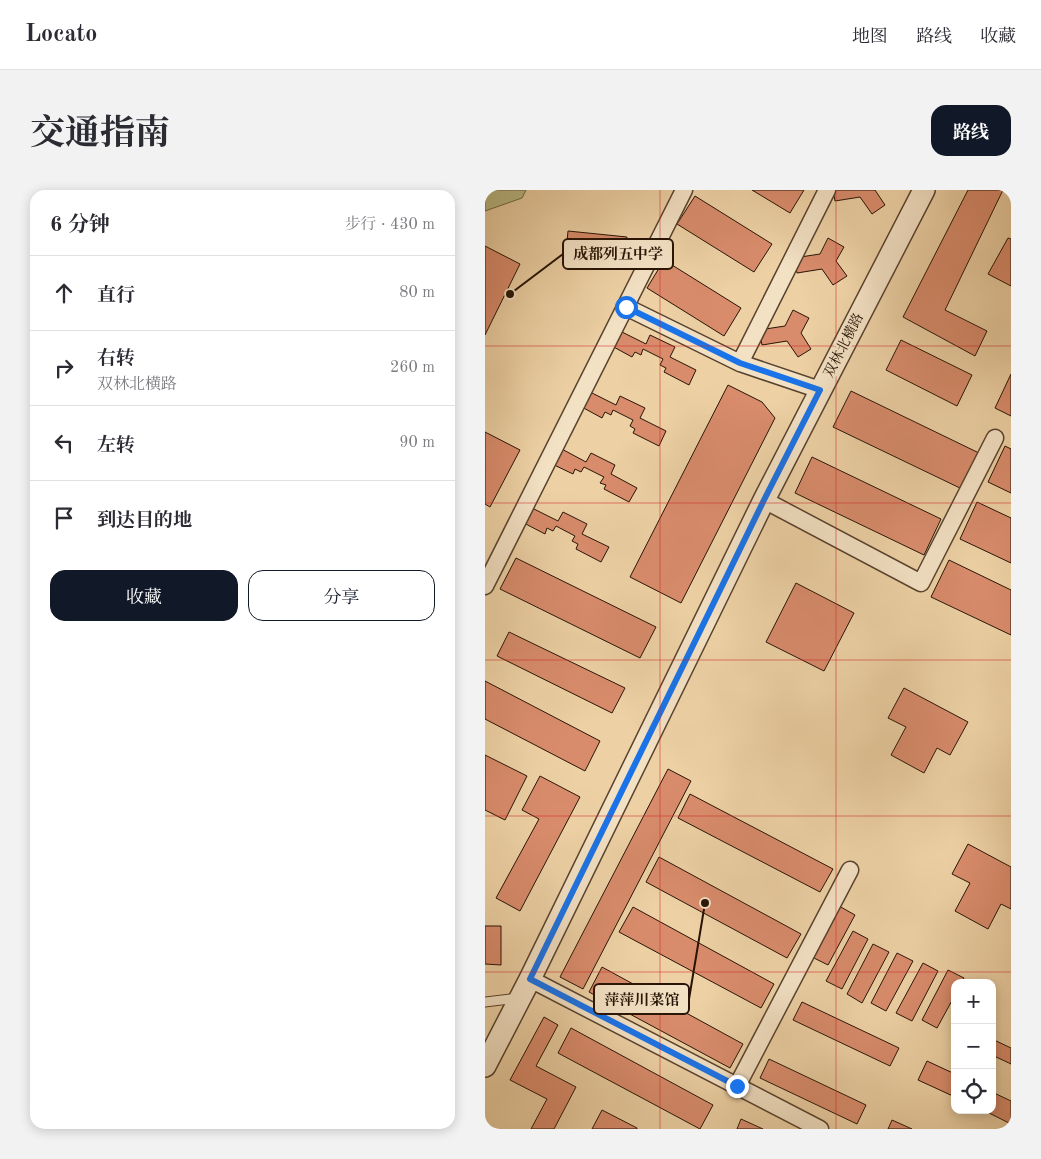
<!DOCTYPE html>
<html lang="zh">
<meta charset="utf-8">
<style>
body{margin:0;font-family:"Old Standard TT","Noto Serif SC",serif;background:#f2f2f3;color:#2b2b33}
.controls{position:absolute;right:15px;bottom:15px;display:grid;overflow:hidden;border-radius:10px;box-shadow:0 2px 12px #0003}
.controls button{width:45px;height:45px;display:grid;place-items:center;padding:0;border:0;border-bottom:1px solid #e1e1e2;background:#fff;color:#2b2b33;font:25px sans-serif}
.stop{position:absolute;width:15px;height:15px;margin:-11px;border:4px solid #1a73e8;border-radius:50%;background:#fff}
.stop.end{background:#1a73e8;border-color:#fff;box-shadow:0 1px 5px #0008}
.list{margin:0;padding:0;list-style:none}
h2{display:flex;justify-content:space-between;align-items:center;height:65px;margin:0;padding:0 20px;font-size:21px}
h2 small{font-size:16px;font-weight:400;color:#7c7c81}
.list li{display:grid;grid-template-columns:32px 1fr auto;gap:15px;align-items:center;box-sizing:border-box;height:75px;padding:0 20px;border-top:1px solid #e1e1e2}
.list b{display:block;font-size:19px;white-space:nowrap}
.list p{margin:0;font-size:16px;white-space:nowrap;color:#7c7c81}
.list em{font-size:16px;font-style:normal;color:#7c7c81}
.actions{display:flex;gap:10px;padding:15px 20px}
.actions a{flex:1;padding:11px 0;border:1px solid #111827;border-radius:15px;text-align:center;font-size:18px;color:#111827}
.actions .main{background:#111827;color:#fff}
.icon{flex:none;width:28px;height:28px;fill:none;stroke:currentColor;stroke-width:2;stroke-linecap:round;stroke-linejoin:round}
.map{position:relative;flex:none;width:526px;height:939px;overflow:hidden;border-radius:15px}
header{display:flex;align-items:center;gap:30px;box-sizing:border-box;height:70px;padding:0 25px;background:#fff;border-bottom:1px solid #e1e1e2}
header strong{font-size:24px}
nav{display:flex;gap:28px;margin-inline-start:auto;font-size:18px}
.intro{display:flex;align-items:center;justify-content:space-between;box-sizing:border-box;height:120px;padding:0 30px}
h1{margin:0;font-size:35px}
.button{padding:12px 22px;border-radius:15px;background:#111827;color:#fff;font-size:18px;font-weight:700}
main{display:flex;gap:30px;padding:0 30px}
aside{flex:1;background:#fff;border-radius:15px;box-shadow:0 2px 12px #0003}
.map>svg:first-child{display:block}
.green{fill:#babb85;stroke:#716846}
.building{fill:#d98c6c;stroke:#281406}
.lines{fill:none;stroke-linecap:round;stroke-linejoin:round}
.service-casing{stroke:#59432e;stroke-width:11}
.minor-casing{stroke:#59432e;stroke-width:19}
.tertiary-casing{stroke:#59432e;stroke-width:24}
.service{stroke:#f3e1c4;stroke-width:9}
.minor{stroke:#f3e1c4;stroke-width:16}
.tertiary{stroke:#f3e1c4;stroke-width:21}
.route{stroke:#1a73e8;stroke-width:6}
.grid{fill:none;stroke:#d62828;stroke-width:1;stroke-opacity:0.55}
.labels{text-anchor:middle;stroke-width:5;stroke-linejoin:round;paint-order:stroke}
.street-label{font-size:14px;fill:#281406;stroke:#f3e1c4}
.leader{fill:none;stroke:#281406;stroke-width:2}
.callout-dot{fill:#281406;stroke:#f3e1c4;stroke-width:2}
.callout{fill:#f3e1c4;stroke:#281406;stroke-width:2}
.callout-label{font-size:15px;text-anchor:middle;font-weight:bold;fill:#281406}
</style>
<header>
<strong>Locato</strong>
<nav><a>地图</a><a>路线</a><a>收藏</a></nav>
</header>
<div class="intro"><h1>交通指南</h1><a class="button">路线</a></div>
<main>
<aside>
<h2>6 分钟<small>步行 · 430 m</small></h2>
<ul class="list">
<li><svg class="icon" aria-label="ahead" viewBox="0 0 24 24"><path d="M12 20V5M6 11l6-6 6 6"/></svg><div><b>直行</b></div><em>80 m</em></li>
<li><svg class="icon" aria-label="right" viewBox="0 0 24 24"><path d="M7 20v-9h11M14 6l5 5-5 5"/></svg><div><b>右转</b><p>双林北横路</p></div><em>260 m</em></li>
<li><svg class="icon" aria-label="left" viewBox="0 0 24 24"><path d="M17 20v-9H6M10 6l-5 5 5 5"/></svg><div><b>左转</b></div><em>90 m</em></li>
<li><svg class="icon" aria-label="arrive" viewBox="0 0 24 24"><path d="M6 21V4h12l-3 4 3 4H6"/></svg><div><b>到达目的地</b></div></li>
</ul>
<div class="actions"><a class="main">收藏</a><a>分享</a></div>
</aside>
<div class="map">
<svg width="526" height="939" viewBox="0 0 526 939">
<rect width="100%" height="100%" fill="#edd1a5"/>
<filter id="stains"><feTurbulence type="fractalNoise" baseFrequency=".004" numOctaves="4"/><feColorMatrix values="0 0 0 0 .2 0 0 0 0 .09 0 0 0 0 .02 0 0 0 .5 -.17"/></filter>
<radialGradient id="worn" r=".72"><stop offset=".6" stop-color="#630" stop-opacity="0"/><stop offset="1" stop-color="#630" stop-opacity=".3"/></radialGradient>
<!-- green -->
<path class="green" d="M0,0H41L37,8L0,21Z"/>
<!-- building -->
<path class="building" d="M267,0H319L305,23Z
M348,0H390L400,15L387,24L375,7L350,11Z
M483,0H518L460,120L502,141L490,166L418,127Z
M210,6L287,54L269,82L192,34Z
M83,41L142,47L139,79L80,73Z
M343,48L359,57L351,71L362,86L348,95L337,79L312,83L309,68L335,64Z
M523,48L526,49V96L503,84Z
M0,56L35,74L0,145Z
M179,70L256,118L239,146L162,98Z
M308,120L324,128L316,143L326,159L313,167L302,151L277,155L274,140L300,136Z
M133,140L161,154L165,145L190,157L185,167L211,180L204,195L179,182L181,178L175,175L178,169L158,159L156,165L150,162L147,167L125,155Z
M416,150L487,185L472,216L401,180Z
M526,184V226L510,218Z
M243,195L277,212L290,228L196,413L145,387Z
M103,201L131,215L135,206L160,218L155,228L181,241L174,256L148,243L150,239L145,236L148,230L128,220L126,225L120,222L117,228L95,216Z
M366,201L494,263L477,299L348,237Z
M0,242L35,260L5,317L0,314Z
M520,256L526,259V303L503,292Z
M73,257L101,272L106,263L130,275L126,284L152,298L144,312L119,299L121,295L115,293L119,287L99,277L96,282L90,279L88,284L65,273Z
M327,267L456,329L439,365L310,303Z
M492,312L526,328V373L475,349Z
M45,317L73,331L78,322L102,334L97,344L124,357L116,372L91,359L93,354L87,351L90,346L71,336L68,341L62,338L60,344L37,332Z
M31,368L171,437L155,468L15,399Z
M464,370L526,400V445L446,407Z
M311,393L369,423L339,481L281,452Z
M24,442L140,498L127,523L12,466Z
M0,491L115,551L100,581L0,529Z
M419,498L483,532L465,565L452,558L439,583L406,565L421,537L403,528Z
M0,565L42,586L20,630L0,620Z
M183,579L206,591L98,799L75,787Z
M55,586L95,607L35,721L11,708L54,629L37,620Z
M205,604L348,679L335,702L193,628Z
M483,654L526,677V719L516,714L503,739L470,721L485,693L467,684Z
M174,667L316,744L302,768L161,692Z
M354,716L370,725L343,775L327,767Z
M148,717L289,794L276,818L134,742Z
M0,736H16V775L0,774Z
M368,741L383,749L357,799L341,791Z
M388,754L404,762L377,813L362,804Z
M412,763L428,771L401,821L386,813Z
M438,773L453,781L427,831L411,823Z
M117,777L258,854L245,878L104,802Z
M463,780L479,788L476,793H470V805L452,838L437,830Z
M317,812L414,858L405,876L308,830Z
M59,827L73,835L51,876L91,897L69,939H46L62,909L25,890Z
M86,838L228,915L215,939L73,863Z
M507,849L526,858V874L507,865Z
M284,869L381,915L372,934L275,888Z
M442,871L470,884V907L433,890Z
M507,902L526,911V934L498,920H507Z
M117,920L152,938V939H107Z
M256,929L278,939H252Z
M407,930L427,939H403Z"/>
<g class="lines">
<!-- service casing -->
<g class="service-casing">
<path id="service" d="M0,812L33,808"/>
</g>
<!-- minor casing -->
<g class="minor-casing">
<path id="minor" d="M141,117L255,173L335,200
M255,173L342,0
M279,310L436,393L510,248
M0,396L199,0
M45,789L335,939
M252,896L365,680"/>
</g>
<!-- tertiary casing -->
<g class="tertiary-casing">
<path id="tertiary" d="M0,876L45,789L279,310L439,0"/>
</g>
<!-- service -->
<use href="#service" class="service"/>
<!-- minor -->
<use href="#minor" class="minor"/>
<!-- tertiary -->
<use href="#tertiary" class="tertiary"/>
</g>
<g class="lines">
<!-- route -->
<path class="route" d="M141,117L255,173L335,200L279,310L45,789L252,896"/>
</g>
<!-- grid -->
<path class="grid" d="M175,0V939M351,0V939M0,156H526M0,313H526M0,470H526M0,626H526M0,782H526"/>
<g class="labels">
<!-- street labels -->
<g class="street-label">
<text transform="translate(358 155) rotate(-63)" y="5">双林北横路</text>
</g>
</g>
<!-- callouts -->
<path class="leader" d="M25 104L78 64M220 713L204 809"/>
<g class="callout-dot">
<circle cx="25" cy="104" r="5"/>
<circle cx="220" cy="713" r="5"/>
</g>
<g class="callout">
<rect x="78" y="49" width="110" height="30" rx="5"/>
<rect x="109" y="794" width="95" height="30" rx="5"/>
</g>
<g class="callout-label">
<text x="133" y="69">成都列五中学</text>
<text x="157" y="815">萍萍川菜馆</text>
</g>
<rect width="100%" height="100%" filter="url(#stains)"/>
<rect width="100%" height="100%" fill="url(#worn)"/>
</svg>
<div class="controls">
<button>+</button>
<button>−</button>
<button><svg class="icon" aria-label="locate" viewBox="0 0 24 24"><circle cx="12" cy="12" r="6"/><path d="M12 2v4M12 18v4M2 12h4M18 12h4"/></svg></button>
</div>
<div class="stop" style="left:141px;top:117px"></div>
<div class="stop end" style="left:252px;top:896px"></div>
</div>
</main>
